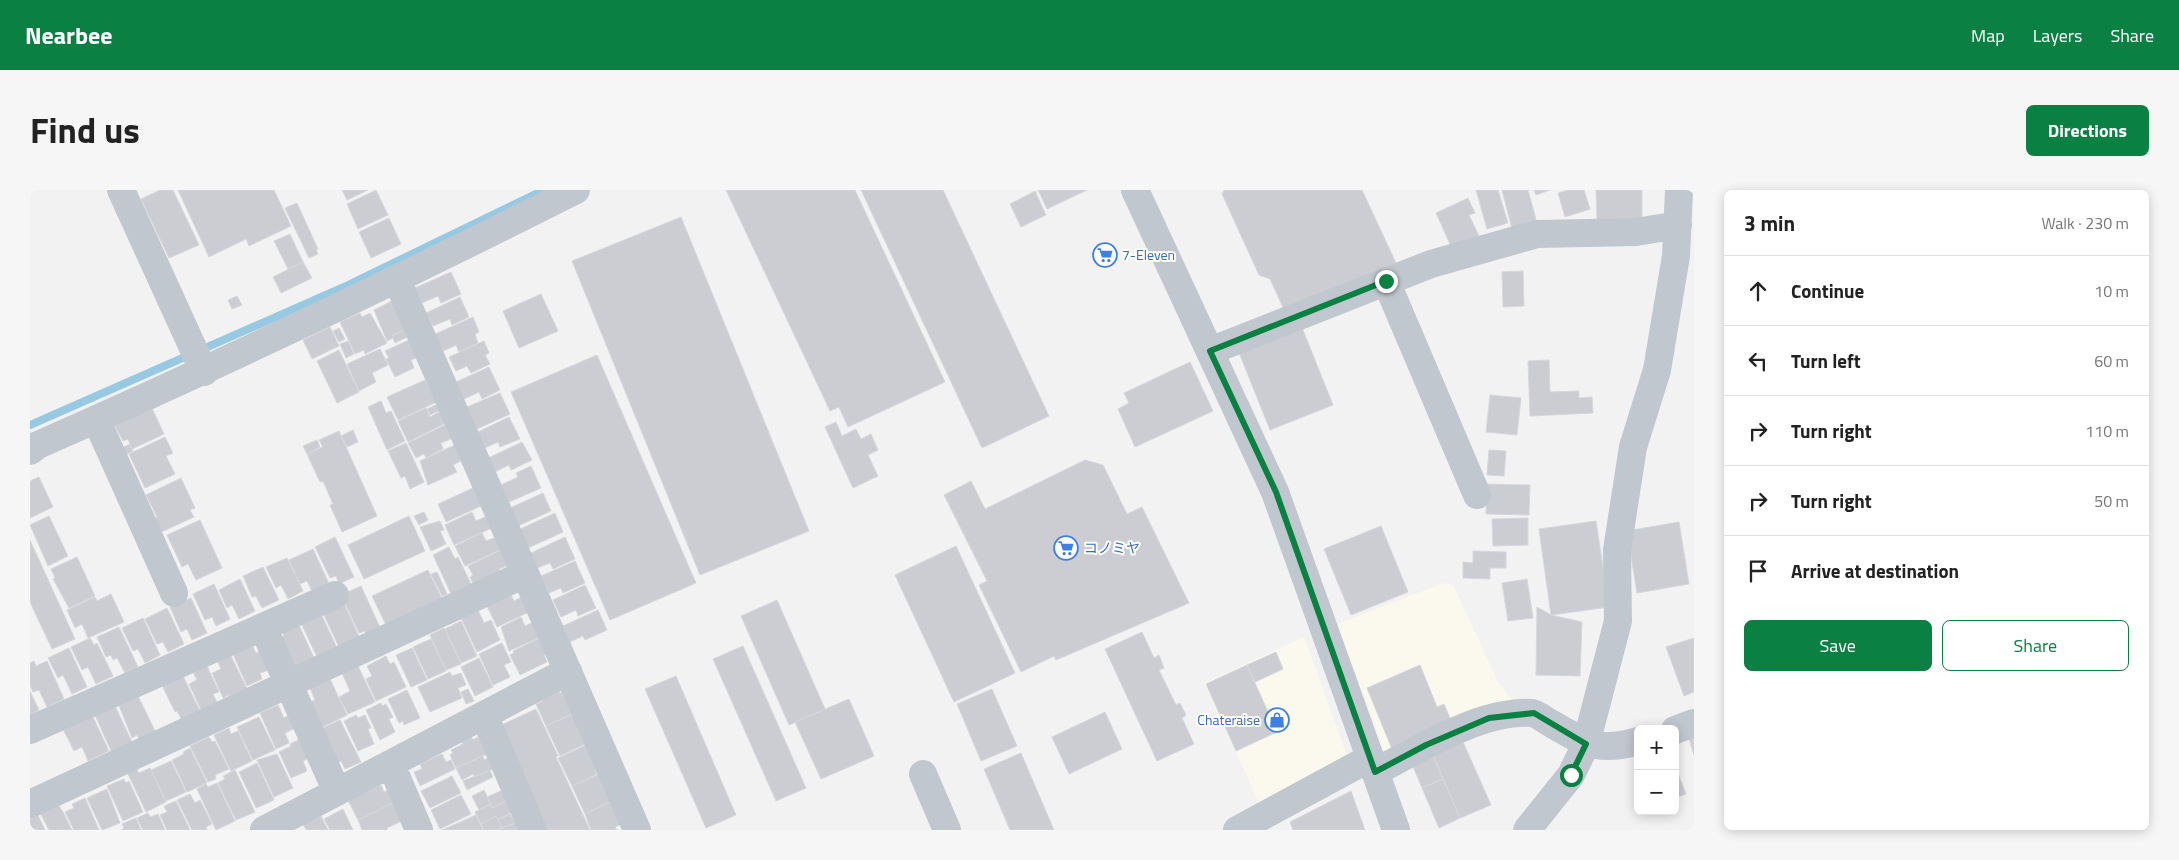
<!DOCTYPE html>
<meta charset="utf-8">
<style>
body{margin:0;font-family:"Titillium Web","Noto Sans JP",sans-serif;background:#f6f6f6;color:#222}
.controls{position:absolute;right:15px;bottom:15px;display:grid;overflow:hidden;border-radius:8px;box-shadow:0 2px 12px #0003}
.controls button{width:45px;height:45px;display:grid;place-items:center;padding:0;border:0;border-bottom:1px solid #e0e0e0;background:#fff;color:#222;font:25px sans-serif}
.stop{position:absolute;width:15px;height:15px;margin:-11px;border:4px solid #0b8043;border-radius:50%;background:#fff}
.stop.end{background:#0b8043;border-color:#fff;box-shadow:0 1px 5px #0008}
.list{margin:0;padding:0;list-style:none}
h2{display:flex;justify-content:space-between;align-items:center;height:65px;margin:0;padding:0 20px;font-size:21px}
h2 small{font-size:16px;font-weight:400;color:#767676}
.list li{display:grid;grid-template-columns:32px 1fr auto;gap:15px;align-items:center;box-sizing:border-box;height:70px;padding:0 20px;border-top:1px solid #e0e0e0}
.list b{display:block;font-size:19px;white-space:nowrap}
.list em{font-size:16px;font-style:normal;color:#767676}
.actions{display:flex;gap:10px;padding:15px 20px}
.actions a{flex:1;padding:11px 0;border:1px solid #0b8043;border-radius:8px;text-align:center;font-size:18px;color:#0b8043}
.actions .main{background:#0b8043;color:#fff}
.icon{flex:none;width:28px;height:28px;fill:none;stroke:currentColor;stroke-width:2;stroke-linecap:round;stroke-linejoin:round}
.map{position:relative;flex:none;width:1664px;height:640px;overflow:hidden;border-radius:8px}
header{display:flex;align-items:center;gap:30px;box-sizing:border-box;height:70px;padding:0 25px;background:#0b8043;color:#fff}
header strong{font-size:24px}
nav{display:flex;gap:28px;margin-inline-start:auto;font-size:18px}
.intro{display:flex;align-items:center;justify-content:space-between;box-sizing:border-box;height:120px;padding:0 30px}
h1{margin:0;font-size:35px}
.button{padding:12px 22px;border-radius:8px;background:#0b8043;color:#fff;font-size:18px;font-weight:700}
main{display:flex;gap:30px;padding:0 30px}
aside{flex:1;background:#fff;border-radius:8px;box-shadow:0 2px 12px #0003}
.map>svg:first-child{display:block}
.commercial{fill:#fbf9ee}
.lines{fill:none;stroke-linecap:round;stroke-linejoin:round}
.stream{stroke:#98c9e3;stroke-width:8}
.building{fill:#cccdd3;stroke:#d6d7dc}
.minor{stroke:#c1c7ce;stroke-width:28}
.tertiary{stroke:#c1c7ce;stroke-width:28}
.route{stroke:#0b8043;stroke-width:6}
.labels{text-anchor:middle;stroke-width:4;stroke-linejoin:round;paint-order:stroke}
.shop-label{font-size:14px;fill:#366cbe;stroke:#fff;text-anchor:start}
</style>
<header>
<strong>Nearbee</strong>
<nav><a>Map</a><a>Layers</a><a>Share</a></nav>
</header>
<div class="intro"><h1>Find us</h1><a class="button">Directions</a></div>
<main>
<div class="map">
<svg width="1664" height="640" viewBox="0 0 1664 640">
<rect width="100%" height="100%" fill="#f3f2f2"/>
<!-- commercial -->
<path class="commercial" d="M1414,393L1423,395L1469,494L1490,519L1355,563L1307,434Z
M1274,447L1317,566L1232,619L1174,493Z"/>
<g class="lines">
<!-- stream -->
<path class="stream" d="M0,235L314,97L514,0"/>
</g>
<!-- building -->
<path class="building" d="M130,0H143L169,55L139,68L111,9Z
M148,0H244L261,36L219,56L216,49L179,67Z
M312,0H338L317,10Z
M346,0L358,25L328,39L317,14Z
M696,0H825L915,192L818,237L809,217L800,221Z
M831,0H913L1019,226L952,258Z
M1008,0H1057L1017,19Z
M1194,0H1332L1366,73L1256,124L1240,89L1229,85L1192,4Z
M1446,0H1468L1478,33L1457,39Z
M1472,0H1498L1507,33L1482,39Z
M1504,0H1520L1506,5Z
M1538,0H1554L1560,19L1535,27L1528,3Z
M1566,0H1612V30L1567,31Z
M1005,1L1016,25L991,37L980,14Z
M1438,8L1445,23L1439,25L1450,48L1423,61L1406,23Z
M267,13L288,59L286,60L288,64L279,68L255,18Z
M651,27L779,341L670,385L542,71Z
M359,28L371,54L341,68L329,42Z
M260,44L273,72L258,79L244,51Z
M273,72L282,88L251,103L243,87Z
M1493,81L1494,116L1473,117L1472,82Z
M421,82L431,104L411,113L408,106L392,113L385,98Z
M511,104L528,141L489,158L473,121Z
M207,106L212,115L202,119L198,110Z
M430,107L439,127L422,135L420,129L403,136L396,123Z
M364,110L379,137L362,146L363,148L357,151L344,120Z
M330,123L332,127L340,123L357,153L335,164L334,160L325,164L310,132Z
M443,127L449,142L445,144L448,153L429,162L426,155L409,163L401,146Z
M1269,130L1303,215L1240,240L1206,155Z
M300,137L309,156L282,169L273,150Z
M309,138L315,149L309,152L303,141Z
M378,138L381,145L365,153L362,146Z
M383,148L392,166L381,170L384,178L365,187L356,169L359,168L355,161Z
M318,151L324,164L316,168L310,154Z
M454,151L459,163L455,165L460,174L441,183L437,176L426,181L419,167Z
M350,159L358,175L342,183L346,192L329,201L317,174Z
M309,160L329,202L307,213L287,171Z
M567,165L666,393L580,430L481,202Z
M1519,170L1520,202L1549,201V208L1562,207L1563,223L1500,226L1498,171Z
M1160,172L1183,221L1105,257L1088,219L1099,213L1094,203Z
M459,177L470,200L452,209L449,202L434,209L426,192Z
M395,190L399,199L411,210L368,230L357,207Z
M470,203L480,224L447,239L437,217Z
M1460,205L1491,208L1487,245L1456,242Z
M351,211L356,223L361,221L375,251L357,260L338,217Z
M410,213L413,219L400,225L397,219Z
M122,218L134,244L102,259L98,249L93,251L85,236Z
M396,218L400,227L411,221L416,233L378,252L368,231Z
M479,227L490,249L470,257L468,252L455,258L448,242Z
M806,232L812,246L826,239L831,249L841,244L848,260L838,265L848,286L823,298L795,237Z
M417,234L423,248L411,253L413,259L396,268L394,264L386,268L378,253Z
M323,240L328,252L317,257L311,246Z
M309,241L347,326L312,342L300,315L303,314L293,291L290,292L277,264L293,257L289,250Z
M135,247L143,263L136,266L145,284L115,298L99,264Z
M287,250L290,257L277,264L273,256Z
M492,252L502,270L481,280L479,275L465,282L458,268Z
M376,253L394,292L380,299L375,286L371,288L358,261Z
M100,254L103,261L93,266L90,259Z
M427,254L434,269L423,275L427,282L398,295L390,271Z
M1459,260L1476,261L1474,286L1457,285Z
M1055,270L1073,275L1097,324L1112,317L1159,413L1026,470L1024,466L991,482L949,395L957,391L914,305L941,291L955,319Z
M501,276L511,298L479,312L471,295L488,287L486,283Z
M9,287L23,317L0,328V291Z
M151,288L165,318L160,320L164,327L129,343L123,329L127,327L116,305Z
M1457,294L1500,295L1499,325L1456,324Z
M443,298L451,316L416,332L408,314Z
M513,303L521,321L488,336L480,318Z
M394,322L398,330L389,335L384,326Z
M442,322L446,331L457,326L462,338L424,355L415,335Z
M525,323L533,342L496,359L488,340Z
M19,326L38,366L18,376L0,335Z
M379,326L395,361L334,389L318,355Z
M1498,328V355L1463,356L1462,329Z
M170,330L192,378L166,390L158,374L152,377L137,345Z
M410,331L414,340L410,341L416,354L401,361L390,337Z
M1566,331L1579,417L1521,425L1509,339Z
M1649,332L1659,394L1607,403L1597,341Z
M1351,336L1378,402L1321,425L1294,359Z
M452,343L456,351L467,347L472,359L435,376L425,356Z
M305,347L324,387L309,394L306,386L300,388L285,357Z
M535,347L545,369L523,379L520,373L507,378L501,363Z
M0,350L45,449L22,459L0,412Z
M926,356L985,483L924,512L865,385Z
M419,357L425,369L428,367L443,398L422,406L403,365Z
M283,359L301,398L284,405L277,391L270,394L259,370Z
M471,360L479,375L469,379L471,386L445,398L440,387L443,385L438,376Z
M1443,361L1476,362V378H1460V389L1433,388V372L1443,373Z
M47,367L65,406L39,418L23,389L25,388L21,379Z
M257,368L273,401L258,409L251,395L246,398L236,377Z
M545,371L555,393L533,403L531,398L519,403L511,386Z
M233,377L249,410L232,418L226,406L222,407L213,386Z
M398,380L413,411L357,437L342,406Z
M407,382L417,404L412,406L401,384Z
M210,389L225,421L209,429L202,415L197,418L189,400Z
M1497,389L1503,428L1478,431L1472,393Z
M184,394L200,429L186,436L182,427L175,430L163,404Z
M555,395L566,418L548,426L546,420L531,427L523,410Z
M331,396L352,442L338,449L335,441L329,443L311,405Z
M81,404L94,432L58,448L52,434L45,438L37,420L65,407L67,411Z
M481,405L484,411L494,406L501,421L467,437L457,416Z
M161,408L177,443L162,450L157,439L151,442L140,417Z
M747,410L795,519L759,535L711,426Z
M314,413L331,451L309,457L293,423Z
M1507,417L1521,425L1552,432L1550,486L1506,485Z
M137,418L154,454L138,462L133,452L127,454L115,429Z
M448,420L454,433L461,430L470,450L447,462L431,428Z
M568,420L577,440L555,450L553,446L540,452L533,436Z
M291,424L309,462L287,467L271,433Z
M491,427L495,436L506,431L513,446L479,461L471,437Z
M113,428L130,465L115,473L108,459L103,461L92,438Z
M431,431L447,466L431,473L415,439Z
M268,433L285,470L265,479L248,449L254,446L252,441Z
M89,437L108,477L95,483L87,468L83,470L81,465L76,467L67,447Z
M414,438L431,474L416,480L400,445Z
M1112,442L1124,468L1129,465L1134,478L1129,480L1146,515L1150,513L1156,525L1152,528L1164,554L1127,571L1075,459Z
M512,447L519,463L514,465L517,472L490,485L480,465L484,463L483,461Z
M60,448L64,455L67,453L83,486L66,494L58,477L52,480L41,457Z
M1664,448V502L1654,506L1636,457Z
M401,449L416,481L398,489L383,457Z
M472,453L481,472L474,475L480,487L463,495L449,464Z
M222,455L226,463L230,461L239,480L230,483L232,489L217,496L203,464Z
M713,456L776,598L746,611L683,469Z
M39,458L57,497L42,504L33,485L28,488L18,468Z
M382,458L397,490L381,497L366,465Z
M1246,462L1253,479L1225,492L1217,475Z
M200,464L218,501L201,509L199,505L193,508L182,483L191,479L187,470Z
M356,466L360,474L364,472L376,497L346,511L336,489L342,486L337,476Z
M449,468L463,497L445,506L431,477Z
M4,471L6,476L17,471L34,509L17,517L9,500L3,502L0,496V473Z
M1217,475L1247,542L1206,561L1176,494Z
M1390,475L1407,517L1414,514L1422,533L1362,559L1337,498Z
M177,476L189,502L183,504L189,516L173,524L159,494L167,490L163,482Z
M328,476L345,512L318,524L309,507L320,501L312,483Z
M420,482L422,486L431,483L436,495L428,498L432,508L400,522L388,497Z
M152,484L170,521L152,530L147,521L145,522L131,493Z
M646,486L706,625L676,638L615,499Z
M300,489L317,525L289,539L277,513L285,510L280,498Z
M438,499L444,511L436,514L431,502Z
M962,499L987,556L951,571L927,514Z
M377,500L390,528L374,535L373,531L369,533L358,509Z
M528,500L530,503L537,500L547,522L516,536L506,514L513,511L511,508Z
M0,501L9,520L0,525Z
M107,504L127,545L111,552L107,545L102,548L88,513Z
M819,509L844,566L791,589L765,532Z
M351,513L352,516L356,514L363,527L359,529L365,542L350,550L336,520Z
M84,514L103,554L83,565L64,523Z
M248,515L254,528L259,525L265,538L255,543L259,553L246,559L230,523Z
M506,519L528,566L526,567L560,640H514L467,537Z
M547,522L561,551L530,566L516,536Z
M1075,522L1092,559L1039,584L1022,547Z
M62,525L79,561L58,571L52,557L44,561L33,539Z
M326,525L328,528L335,525L341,538L338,539L344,554L328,561L314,531Z
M229,527L245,560L223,570L207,537Z
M310,530L331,572L315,579L311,571L308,573L291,539Z
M1664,537V565L1656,539Z
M199,538L201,544L208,541L222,571L201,581L184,545Z
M1430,545L1461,615L1430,628L1400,558Z
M441,546L443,550L448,547L457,564L426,578L420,565L423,563L421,560L433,554L431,550Z
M179,547L182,552L185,551L199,579L185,585L186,589L178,592L160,556Z
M270,549L279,568L273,571L277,581L261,588L249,562L261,556L260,554Z
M560,553L571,577L565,580L567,584L542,596L528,568Z
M160,558L177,593L157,602L142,570L154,564L153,562Z
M1400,558L1413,589L1392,598L1379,567Z
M991,563L1024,640H980L954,579Z
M247,564L263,598L244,607L227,570Z
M412,564L416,572L421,570L425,579L390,596L384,582L392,579L390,574Z
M453,566L454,570L458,568L463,579L445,587L443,584L432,590L426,578Z
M141,571L156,602L136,611L121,580Z
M227,573L244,610L226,618L209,582Z
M1645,576L1656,604L1645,608Z
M106,577L109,583L120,578L136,612L116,622L97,582Z
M205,580L225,622L206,630L188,593L195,589L193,586Z
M460,580L463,587L437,600L433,591Z
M574,582L586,609L555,624L542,596Z
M422,586L431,603L400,618L391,601Z
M94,589L96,593L99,591L113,622L93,631L77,596Z
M1413,589L1430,628L1409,638L1392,598Z
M187,593L205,631L186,640L167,599L176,594L178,597Z
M351,595L354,602L359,599L365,612L328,630L318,610Z
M77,599L90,633L72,640L57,608Z
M475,599L480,609L462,618L457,607Z
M454,600L461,614L449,620L442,606Z
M1321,601L1335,640H1263L1260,632Z
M160,604L165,613L170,610L182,634L176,637L177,640H162L147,610Z
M431,605L441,624L410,639L401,620Z
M55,608L69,640H44L35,622L44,618L42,614Z
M480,609L485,620L468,630L466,626L451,634L445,622L461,614L462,618Z
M586,609L597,632L585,637L587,640H561L555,624Z
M146,611L160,640H137L130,625L137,622L134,616Z
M365,612L374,630L357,638V640H332L328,630Z
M29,616L33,622L42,640H19L9,621Z
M313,619L323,640H300L294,629Z
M6,621L15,640H0V624Z
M118,623L120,627L128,624L135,640H113L107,628Z
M480,624L485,633L472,638L468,630Z
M446,625L453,640H412Z
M291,626L298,640H276L273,634Z
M466,626L472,637L466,640H454L451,634Z
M106,628L111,640H91L94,638L92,634Z
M485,633L488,640H466L472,638Z"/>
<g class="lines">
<!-- minor -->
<path class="minor" d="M91,0L174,182
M367,90L607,640
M1356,91L1447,305
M1180,161L1401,74L1507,44L1606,42L1648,35
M66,229L144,403
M0,261L8,255C190,175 368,90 546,0
M233,437L307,602
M454,525L503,640
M0,540L305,405
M1645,540L1664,533
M361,574L389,640
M1345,582C1390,559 1450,520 1502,523C1508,524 1516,531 1522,534C1555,553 1569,563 1608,551
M893,584L917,640
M0,614L495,384
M234,640L538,481
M1207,640L1340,568
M1497,640L1541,585L1556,554L1588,431L1587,360L1603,257L1627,180L1646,66L1649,0"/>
<!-- tertiary -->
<path class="tertiary" d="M1105,0L1245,302L1366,640"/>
</g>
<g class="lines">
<!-- route -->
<path class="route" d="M1356,91L1180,161L1246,302L1345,582L1396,555L1459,528L1504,523L1556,554L1541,585"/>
</g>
<!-- icons -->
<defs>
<g id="supermarket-ring" transform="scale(1.25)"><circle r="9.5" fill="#fff" stroke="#3f7fe0" stroke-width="1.5"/><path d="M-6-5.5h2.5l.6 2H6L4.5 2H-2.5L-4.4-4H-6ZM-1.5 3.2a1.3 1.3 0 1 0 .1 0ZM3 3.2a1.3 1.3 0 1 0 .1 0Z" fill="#3f7fe0"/></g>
<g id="shop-ring" transform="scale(1.25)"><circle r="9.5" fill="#fff" stroke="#3f7fe0" stroke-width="1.5"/><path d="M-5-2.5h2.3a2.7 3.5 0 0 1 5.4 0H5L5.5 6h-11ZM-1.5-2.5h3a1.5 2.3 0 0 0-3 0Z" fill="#3f7fe0"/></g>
</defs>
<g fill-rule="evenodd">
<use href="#supermarket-ring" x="1075" y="65"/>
<use href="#supermarket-ring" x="1036" y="358"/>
<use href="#shop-ring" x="1247" y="530"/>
</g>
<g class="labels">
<!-- shop labels -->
<g class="shop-label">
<text x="1092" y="70">7-Eleven</text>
<text x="1054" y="363">コノミヤ</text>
<text x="1230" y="535" text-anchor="end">Chateraise</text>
</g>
</g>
</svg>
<div class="controls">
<button>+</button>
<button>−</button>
</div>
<div class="stop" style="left:1541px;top:585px"></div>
<div class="stop end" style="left:1356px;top:91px"></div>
</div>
<aside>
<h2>3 min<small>Walk · 230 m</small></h2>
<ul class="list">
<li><svg class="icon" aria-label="ahead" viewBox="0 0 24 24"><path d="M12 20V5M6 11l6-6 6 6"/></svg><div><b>Continue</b></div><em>10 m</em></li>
<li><svg class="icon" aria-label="left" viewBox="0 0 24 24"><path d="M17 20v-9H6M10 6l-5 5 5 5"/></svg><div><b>Turn left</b></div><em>60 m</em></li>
<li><svg class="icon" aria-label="right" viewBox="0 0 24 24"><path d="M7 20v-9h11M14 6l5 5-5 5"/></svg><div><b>Turn right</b></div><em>110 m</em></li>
<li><svg class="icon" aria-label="right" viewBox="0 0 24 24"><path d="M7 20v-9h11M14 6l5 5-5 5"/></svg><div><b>Turn right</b></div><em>50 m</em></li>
<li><svg class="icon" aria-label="arrive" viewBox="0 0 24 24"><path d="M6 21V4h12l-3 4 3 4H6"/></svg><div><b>Arrive at destination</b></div></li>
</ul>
<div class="actions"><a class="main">Save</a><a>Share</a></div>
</aside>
</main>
